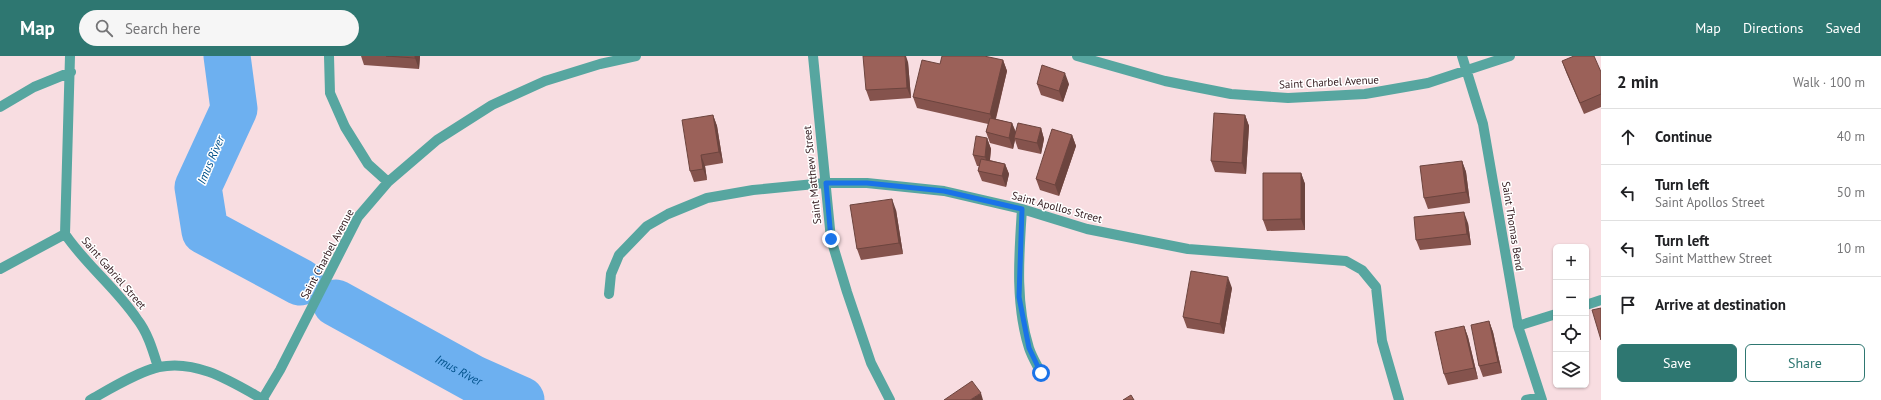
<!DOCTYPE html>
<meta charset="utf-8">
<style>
body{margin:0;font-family:"PT Sans",sans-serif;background:#f6f6f6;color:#202124}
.controls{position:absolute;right:12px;bottom:12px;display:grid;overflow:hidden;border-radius:6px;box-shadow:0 1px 3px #0004}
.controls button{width:36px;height:36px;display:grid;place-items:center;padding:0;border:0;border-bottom:1px solid #e0e0e0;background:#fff;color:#202124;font:20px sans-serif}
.stop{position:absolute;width:12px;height:12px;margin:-9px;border:3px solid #1a73e8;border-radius:50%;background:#fff}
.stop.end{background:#1a73e8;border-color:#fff;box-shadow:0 1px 4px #0008}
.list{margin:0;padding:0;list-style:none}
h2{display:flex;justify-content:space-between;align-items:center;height:52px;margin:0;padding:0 16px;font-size:17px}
h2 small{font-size:13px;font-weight:400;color:#757577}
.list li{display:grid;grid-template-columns:26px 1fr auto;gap:12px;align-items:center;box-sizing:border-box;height:56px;padding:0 16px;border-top:1px solid #e0e0e0}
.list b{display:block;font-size:15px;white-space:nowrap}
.list p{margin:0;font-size:13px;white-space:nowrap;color:#757577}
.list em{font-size:13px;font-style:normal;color:#757577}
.actions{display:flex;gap:8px;padding:12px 16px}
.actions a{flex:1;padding:9px 0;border:1px solid #2e7771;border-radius:6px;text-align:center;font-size:14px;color:#2e7771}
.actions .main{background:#2e7771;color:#fff}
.icon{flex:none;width:22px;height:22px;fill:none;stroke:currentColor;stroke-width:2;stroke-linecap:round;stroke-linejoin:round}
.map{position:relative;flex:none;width:1601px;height:344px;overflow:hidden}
header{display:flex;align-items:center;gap:24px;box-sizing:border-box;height:56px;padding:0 20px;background:#2e7771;color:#fff}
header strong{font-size:19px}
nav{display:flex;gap:22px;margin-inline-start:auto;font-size:14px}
.search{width:280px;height:36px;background:#f6f6f6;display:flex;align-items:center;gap:10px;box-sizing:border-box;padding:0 14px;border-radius:22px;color:#757577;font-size:15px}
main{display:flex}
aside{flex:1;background:#fff}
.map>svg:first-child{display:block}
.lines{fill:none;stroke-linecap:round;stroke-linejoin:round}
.river{stroke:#6db0f0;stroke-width:47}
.minor{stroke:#57a6a0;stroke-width:10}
.wall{fill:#85534d}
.shaded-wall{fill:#6c443e}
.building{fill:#9b6159;stroke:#6c443e}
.route{stroke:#1a73e8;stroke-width:5}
.labels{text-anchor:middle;stroke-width:3;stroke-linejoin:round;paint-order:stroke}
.street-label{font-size:11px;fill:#331b1f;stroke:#fff}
.water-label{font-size:12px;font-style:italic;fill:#00518b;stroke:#fff}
</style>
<header>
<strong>Map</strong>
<div class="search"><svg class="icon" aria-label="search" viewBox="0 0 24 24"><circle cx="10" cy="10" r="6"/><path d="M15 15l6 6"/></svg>Search here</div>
<nav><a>Map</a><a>Directions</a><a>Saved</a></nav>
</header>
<main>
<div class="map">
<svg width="1601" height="344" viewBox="0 0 1601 344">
<rect width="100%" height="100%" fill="#f8dde1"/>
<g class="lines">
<!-- river -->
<g class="river">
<path d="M227,0L234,53L198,131L205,175L300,226"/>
<path id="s1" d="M336,247L474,323L521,344"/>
</g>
<!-- minor -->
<path class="minor" d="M70,0L65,178C86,209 116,232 137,263C148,277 153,295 158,311
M329,0L330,37L345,71L368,108L388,126
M813,0L831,183L847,236L871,307L890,344
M1077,0L1165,25L1231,38L1288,42L1365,38L1428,27L1510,0
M1462,0L1483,68L1518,270L1542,344
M0,51L34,31L71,16
M1022,153C1019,199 1015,247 1029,292C1032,301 1037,309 1041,317
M0,213L65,178
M609,238L611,218L619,199L647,170L668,158L707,142L753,134L825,127H867L944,135L1022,153L1087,173L1188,193L1346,205L1362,214L1376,231L1382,285L1399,344
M1586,249L1601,244
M1518,270L1556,258
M90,344C108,334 139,315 159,311C197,303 232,326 264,344
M262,344L280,314L358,161L388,126L437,84L492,49L545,25L600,8L636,0
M1526,344L1541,341"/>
</g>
<!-- wall -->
<path class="wall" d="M361,0H420L419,13L364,9Z
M1003,4L1007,15L996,63L1012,67L1016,76L1041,72L1044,83L1041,98L1018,93L1015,84L1013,93L990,87L986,76L988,68L917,52L913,41L940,8Z
M1562,5L1601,16V51L1584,58L1566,16Z
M908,6L911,42L870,45L866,34Z
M1037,28H1069L1063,46L1041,39Z
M713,59L717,70L723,107L705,110L707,124L694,126L690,115Z
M1245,59L1249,70L1246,118L1215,116L1211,105Z
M1072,79L1076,90L1059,140L1040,134L1036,123Z
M987,82L991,93L990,104L1005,108L1009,118L1006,131L982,125L978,115L979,110H977L973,99Z
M1462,105L1466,116L1470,147L1428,153L1424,142Z
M1301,117L1305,128V174L1267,175L1263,164Z
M896,154L903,198L861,204L857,193Z
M1468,167L1471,189L1420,194L1416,184Z
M1232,232L1224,278L1187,272L1183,261Z
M1489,265L1493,276L1502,317L1483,321L1479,310Z
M1464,270L1468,281L1478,323L1448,329L1444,318Z"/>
<!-- shaded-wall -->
<path class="shaded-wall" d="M415,0H420L419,13L415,2Z
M905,0H906L908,6L911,42L907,32Z
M1003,4L1007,15L994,69L990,58Z
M1065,17L1069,28L1063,46L1059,35Z
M713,59L717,70L723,107L719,96Z
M1245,59L1249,70L1246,118L1242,107Z
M1012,67L1016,78L1014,82L1015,84L1013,93L1009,82Z
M1041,72L1044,83L1041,98L1037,87Z
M1072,79L1076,90L1059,140L1055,129Z
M987,82L991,93L989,112L985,101Z
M701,99L705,110L707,124L703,113Z
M1462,105L1466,116L1470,147L1466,136Z
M1005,108L1009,118L1006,131L1002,120Z
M1301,117L1305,128V174L1301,163Z
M892,143L896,154L903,198L899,187Z
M1464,156L1468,167L1471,189L1467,178Z
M1228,221L1232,232L1224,278L1220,268Z
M1489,265L1493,276L1502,317L1498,306Z
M1464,270L1468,281L1478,323L1474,312Z
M981,337L983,344H970Z"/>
<!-- building -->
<path class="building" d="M386,0H415V2Z
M863,0H905L907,32L866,34Z
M942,0H984L1003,4L990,58L913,41L922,4L940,8Z
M1574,0H1594L1601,16V38L1580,47L1562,5Z
M1042,9L1065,17L1059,35L1037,28Z
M1214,57L1245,59L1242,107L1211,105Z
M713,59L719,96L701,99L703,113L690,115L682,64Z
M990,62L1012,67L1009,82L986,76Z
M1018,67L1041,72L1037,87L1014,82Z
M1052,73L1072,79L1055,129L1036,123Z
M976,80L987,82L985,101L973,99Z
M981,103L1005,108L1002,120L978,115Z
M1462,105L1466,136L1424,142L1420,110Z
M1263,117H1301V163L1263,164Z
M892,143L899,187L857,193L850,149Z
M1464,156L1467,178L1416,184L1414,161Z
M1191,215L1228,221L1220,268L1183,261Z
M1601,252V284L1592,254Z
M1489,265L1498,306L1479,310L1471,269Z
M1464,270L1474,312L1444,318L1435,276Z
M972,325L981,337L970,344H944Z
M1131,339L1134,344H1123Z"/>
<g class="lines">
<!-- route -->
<path class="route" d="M831,183L826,127H867L944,135L1022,153L1019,241L1029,292L1041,317"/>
</g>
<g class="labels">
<!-- street labels -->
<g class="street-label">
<text transform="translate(1329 26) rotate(-3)" y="4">Saint Charbel Avenue</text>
<text transform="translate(812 119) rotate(-96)" y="4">Saint Matthew Street</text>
<text transform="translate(1057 151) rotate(15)" y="4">Saint Apollos Street</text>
<text transform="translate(1513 170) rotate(81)" y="4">Saint Thomas Bend</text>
<text transform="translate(327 198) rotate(-62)" y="4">Saint Charbel Avenue</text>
<text transform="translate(114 217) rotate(49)" y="4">Saint Gabriel Street</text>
</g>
<!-- water labels -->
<g class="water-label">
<text transform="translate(211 104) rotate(-67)" y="4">Imus River</text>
<text dy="4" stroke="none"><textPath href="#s1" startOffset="140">Imus River</textPath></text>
</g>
</g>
</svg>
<div class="controls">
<button>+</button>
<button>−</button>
<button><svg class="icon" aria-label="locate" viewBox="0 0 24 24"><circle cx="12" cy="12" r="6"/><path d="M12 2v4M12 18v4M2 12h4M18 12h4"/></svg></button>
<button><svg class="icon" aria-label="layers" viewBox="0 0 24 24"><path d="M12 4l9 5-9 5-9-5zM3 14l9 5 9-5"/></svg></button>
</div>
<div class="stop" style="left:1041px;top:317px"></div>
<div class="stop end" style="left:831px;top:183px"></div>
</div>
<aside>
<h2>2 min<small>Walk · 100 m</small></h2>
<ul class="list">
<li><svg class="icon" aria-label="ahead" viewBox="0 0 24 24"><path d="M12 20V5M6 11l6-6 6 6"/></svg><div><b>Continue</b></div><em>40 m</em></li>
<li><svg class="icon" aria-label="left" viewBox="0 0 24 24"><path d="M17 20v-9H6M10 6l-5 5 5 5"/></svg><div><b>Turn left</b><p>Saint Apollos Street</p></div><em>50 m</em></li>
<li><svg class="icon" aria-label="left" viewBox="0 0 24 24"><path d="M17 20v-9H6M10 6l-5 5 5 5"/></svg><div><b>Turn left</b><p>Saint Matthew Street</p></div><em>10 m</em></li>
<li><svg class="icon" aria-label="arrive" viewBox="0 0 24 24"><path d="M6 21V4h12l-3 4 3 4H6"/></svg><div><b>Arrive at destination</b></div></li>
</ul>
<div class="actions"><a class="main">Save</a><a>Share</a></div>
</aside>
</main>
